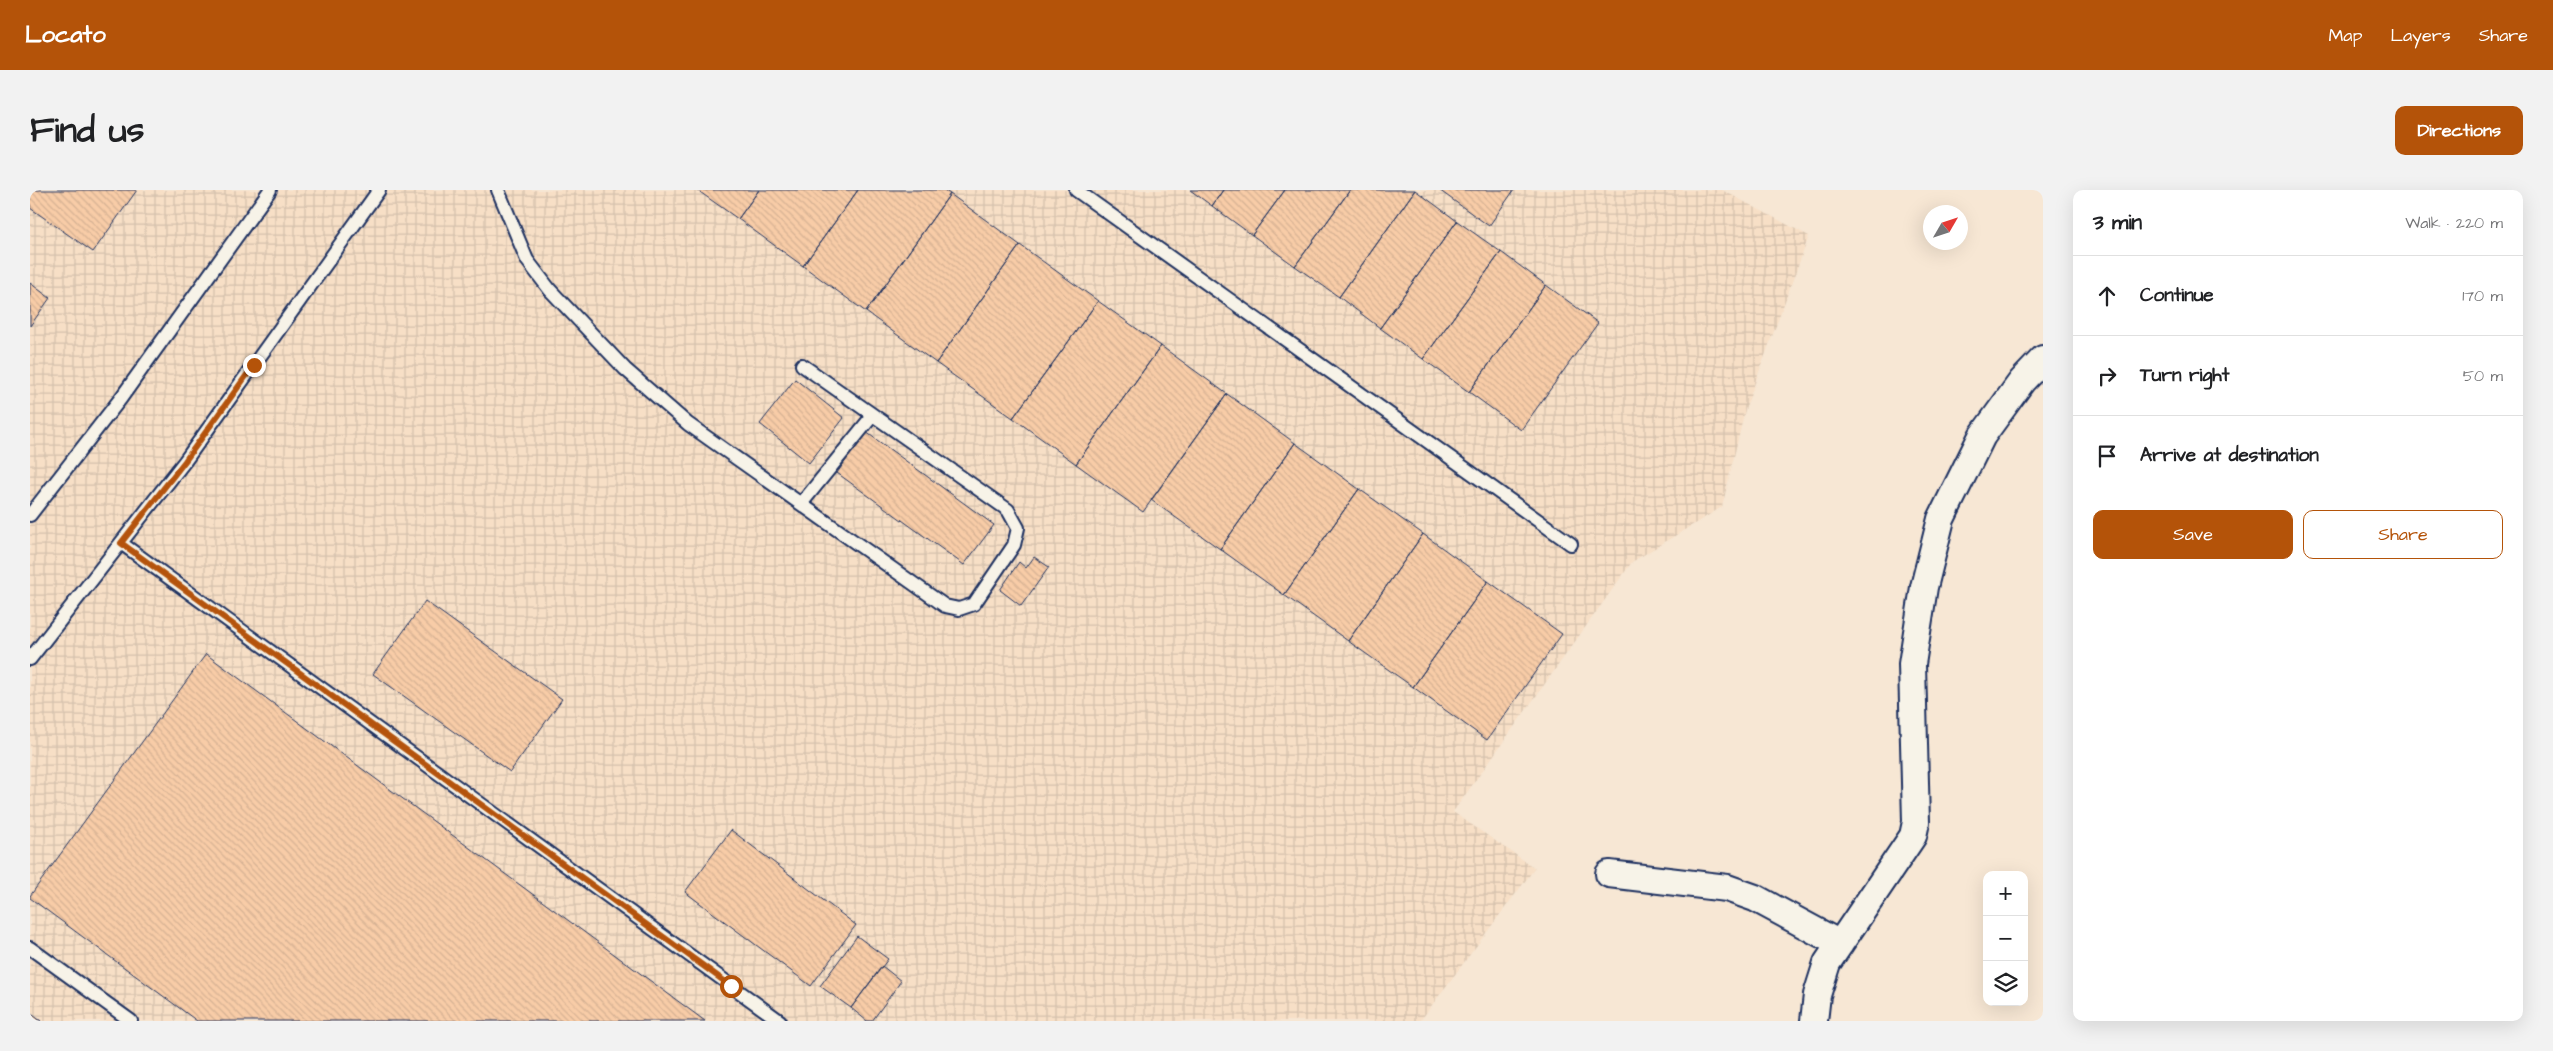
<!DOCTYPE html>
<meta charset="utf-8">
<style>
body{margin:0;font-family:"Architects Daughter",sans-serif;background:#f2f2f2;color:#202124}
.controls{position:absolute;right:15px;bottom:15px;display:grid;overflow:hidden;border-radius:10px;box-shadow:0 5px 20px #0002}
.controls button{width:45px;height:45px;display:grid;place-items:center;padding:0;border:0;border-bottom:1px solid #e0e0e0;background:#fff;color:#202124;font:25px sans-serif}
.compass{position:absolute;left:1893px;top:15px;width:45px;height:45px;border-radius:50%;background:#fff;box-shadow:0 5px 20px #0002;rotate:51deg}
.stop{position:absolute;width:15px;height:15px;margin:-11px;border:4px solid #b45309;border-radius:50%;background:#fff}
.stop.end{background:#b45309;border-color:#fff;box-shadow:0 1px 5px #0008}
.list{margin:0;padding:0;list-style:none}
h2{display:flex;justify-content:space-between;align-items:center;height:65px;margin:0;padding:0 20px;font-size:21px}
h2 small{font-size:16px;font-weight:400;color:#757577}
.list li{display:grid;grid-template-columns:32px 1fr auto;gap:15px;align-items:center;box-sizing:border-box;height:80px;padding:0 20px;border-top:1px solid #e0e0e0}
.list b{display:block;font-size:19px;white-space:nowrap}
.list em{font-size:16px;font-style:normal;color:#757577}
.actions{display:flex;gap:10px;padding:15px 20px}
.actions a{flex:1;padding:11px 0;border:1px solid #b45309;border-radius:10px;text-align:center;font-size:18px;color:#b45309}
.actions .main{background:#b45309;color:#fff}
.icon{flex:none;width:28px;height:28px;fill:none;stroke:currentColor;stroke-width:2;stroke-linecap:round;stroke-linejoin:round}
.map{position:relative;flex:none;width:2013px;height:831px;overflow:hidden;border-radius:10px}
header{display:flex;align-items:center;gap:30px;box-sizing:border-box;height:70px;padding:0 25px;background:#b45309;color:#fff}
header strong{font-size:24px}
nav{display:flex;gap:28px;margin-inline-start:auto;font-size:18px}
.intro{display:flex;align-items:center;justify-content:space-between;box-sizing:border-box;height:120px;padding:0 30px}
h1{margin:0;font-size:35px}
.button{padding:12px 22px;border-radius:10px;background:#b45309;color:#fff;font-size:18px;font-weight:700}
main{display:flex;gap:30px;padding:0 30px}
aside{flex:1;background:#fff;border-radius:10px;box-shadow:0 5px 20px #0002}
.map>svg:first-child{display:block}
.industrial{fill:url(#industrial-grid)}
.building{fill:url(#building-back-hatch);stroke:#1b2f5e}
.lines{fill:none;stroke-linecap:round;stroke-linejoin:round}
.service-casing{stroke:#1b2f5e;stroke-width:16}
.minor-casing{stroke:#1b2f5e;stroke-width:30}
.service{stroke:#f7f3e8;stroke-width:12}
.minor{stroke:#f7f3e8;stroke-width:26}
.route{stroke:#b45309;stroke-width:6}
</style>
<header>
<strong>Locato</strong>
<nav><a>Map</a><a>Layers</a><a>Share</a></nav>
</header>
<div class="intro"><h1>Find us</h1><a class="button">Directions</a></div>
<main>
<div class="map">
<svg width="2013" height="831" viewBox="0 0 2013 831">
<defs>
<pattern id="industrial-grid" width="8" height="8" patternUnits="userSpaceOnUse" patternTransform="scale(1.25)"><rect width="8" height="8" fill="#f7dfc6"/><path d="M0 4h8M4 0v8" fill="none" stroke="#d3c0ac"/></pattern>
<pattern id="building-back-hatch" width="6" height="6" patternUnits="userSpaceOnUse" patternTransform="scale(1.25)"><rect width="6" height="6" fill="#f8cca7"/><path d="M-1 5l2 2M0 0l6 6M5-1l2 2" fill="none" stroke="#d4b092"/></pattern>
</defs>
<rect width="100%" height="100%" fill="#f7e7d4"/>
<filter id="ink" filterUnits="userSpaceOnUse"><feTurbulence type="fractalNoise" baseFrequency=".02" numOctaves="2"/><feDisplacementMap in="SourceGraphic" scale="10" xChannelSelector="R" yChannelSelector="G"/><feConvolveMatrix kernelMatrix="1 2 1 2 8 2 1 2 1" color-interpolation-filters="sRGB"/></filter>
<g filter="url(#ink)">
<!-- industrial -->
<path class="industrial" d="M0,0H1692L1779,46L1715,220L1692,317L1602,372L1423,622L1505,678L1390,831H0Z"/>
<!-- building -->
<path class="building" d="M0,0H107L63,62L0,18Z
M667,0H729L708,29Z
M729,0H828L773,76L708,29Z
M828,0H914L920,4L836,122L773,76Z
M1160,0H1193L1182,16Z
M1193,0H1255L1222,45L1182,16Z
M1255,0H1320L1265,76L1222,45Z
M1320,0H1385L1309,107L1265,76Z
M1385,0L1427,31L1350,138L1309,107Z
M1409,0H1484L1459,36Z
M920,4L990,55L906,173L836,122Z
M1427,31L1471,62L1393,169L1350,138Z
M990,55L1068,111L983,228L906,173Z
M1471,62L1516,95L1439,202L1393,169Z
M0,93L20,108L0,136Z
M1516,95L1568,133L1491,240L1439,202Z
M1068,111L1131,156L1046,274L983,228Z
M1131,156L1197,204L1113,322L1046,274Z
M765,189L814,228L779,273L730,234Z
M1197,204L1265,253L1190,359L1121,310Z
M836,242L964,335L934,375L807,283Z
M1265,253L1329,299L1254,405L1190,359Z
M1329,299L1393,344L1318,451L1254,405Z
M1393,344L1458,391L1383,497L1318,451Z
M1004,367L1019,377L991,416L970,400L989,372L996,378Z
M1458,391L1532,444L1457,550L1383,497Z
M395,411L532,509L480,582L343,484Z
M176,464L675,831H167L0,708V706Z
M701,640L826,735L781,796L655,702Z
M827,746L858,769L821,818L790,796Z
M852,776L871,791L842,831H837L821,818Z
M0,823L11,831H0Z"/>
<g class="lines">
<!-- service casing -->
<g class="service-casing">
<path id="service" d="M468,0L497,70L520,100L595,179L658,234L915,416L929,419L944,414L984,355L988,338L978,320L772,175
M1046,0L1541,354
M771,314L843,225
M0,325L91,208L240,0
M91,353L750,831
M0,469L155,271L349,0
M0,758L101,831"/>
</g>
<!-- minor casing -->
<g class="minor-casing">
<path id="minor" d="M1579,684L1697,698L1725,708L1810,754
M1784,831L1787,805L1797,773L1883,646L1886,632L1882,474L1894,397L1911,329L1952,246L1992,191L2013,169"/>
</g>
<!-- service -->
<use href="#service" class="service"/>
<!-- minor -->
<use href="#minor" class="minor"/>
</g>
</g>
<g class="lines" filter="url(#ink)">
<!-- route -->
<path class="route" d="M224,175L155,271L91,353L701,796"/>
</g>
</svg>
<div class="controls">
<button>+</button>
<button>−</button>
<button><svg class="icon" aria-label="layers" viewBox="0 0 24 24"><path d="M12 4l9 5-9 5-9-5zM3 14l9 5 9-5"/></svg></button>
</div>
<svg class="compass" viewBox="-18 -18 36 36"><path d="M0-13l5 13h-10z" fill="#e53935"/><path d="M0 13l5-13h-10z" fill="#757577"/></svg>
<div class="stop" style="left:701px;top:796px"></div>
<div class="stop end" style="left:224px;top:175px"></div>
</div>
<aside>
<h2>3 min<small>Walk · 220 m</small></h2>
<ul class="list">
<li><svg class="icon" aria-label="ahead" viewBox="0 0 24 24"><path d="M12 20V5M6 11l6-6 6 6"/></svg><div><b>Continue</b></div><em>170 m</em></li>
<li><svg class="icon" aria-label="right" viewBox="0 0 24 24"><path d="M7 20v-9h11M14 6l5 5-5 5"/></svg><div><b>Turn right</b></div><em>50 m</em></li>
<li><svg class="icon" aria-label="arrive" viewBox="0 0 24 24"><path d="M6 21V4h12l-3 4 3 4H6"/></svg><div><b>Arrive at destination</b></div></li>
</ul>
<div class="actions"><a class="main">Save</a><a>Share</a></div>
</aside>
</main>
